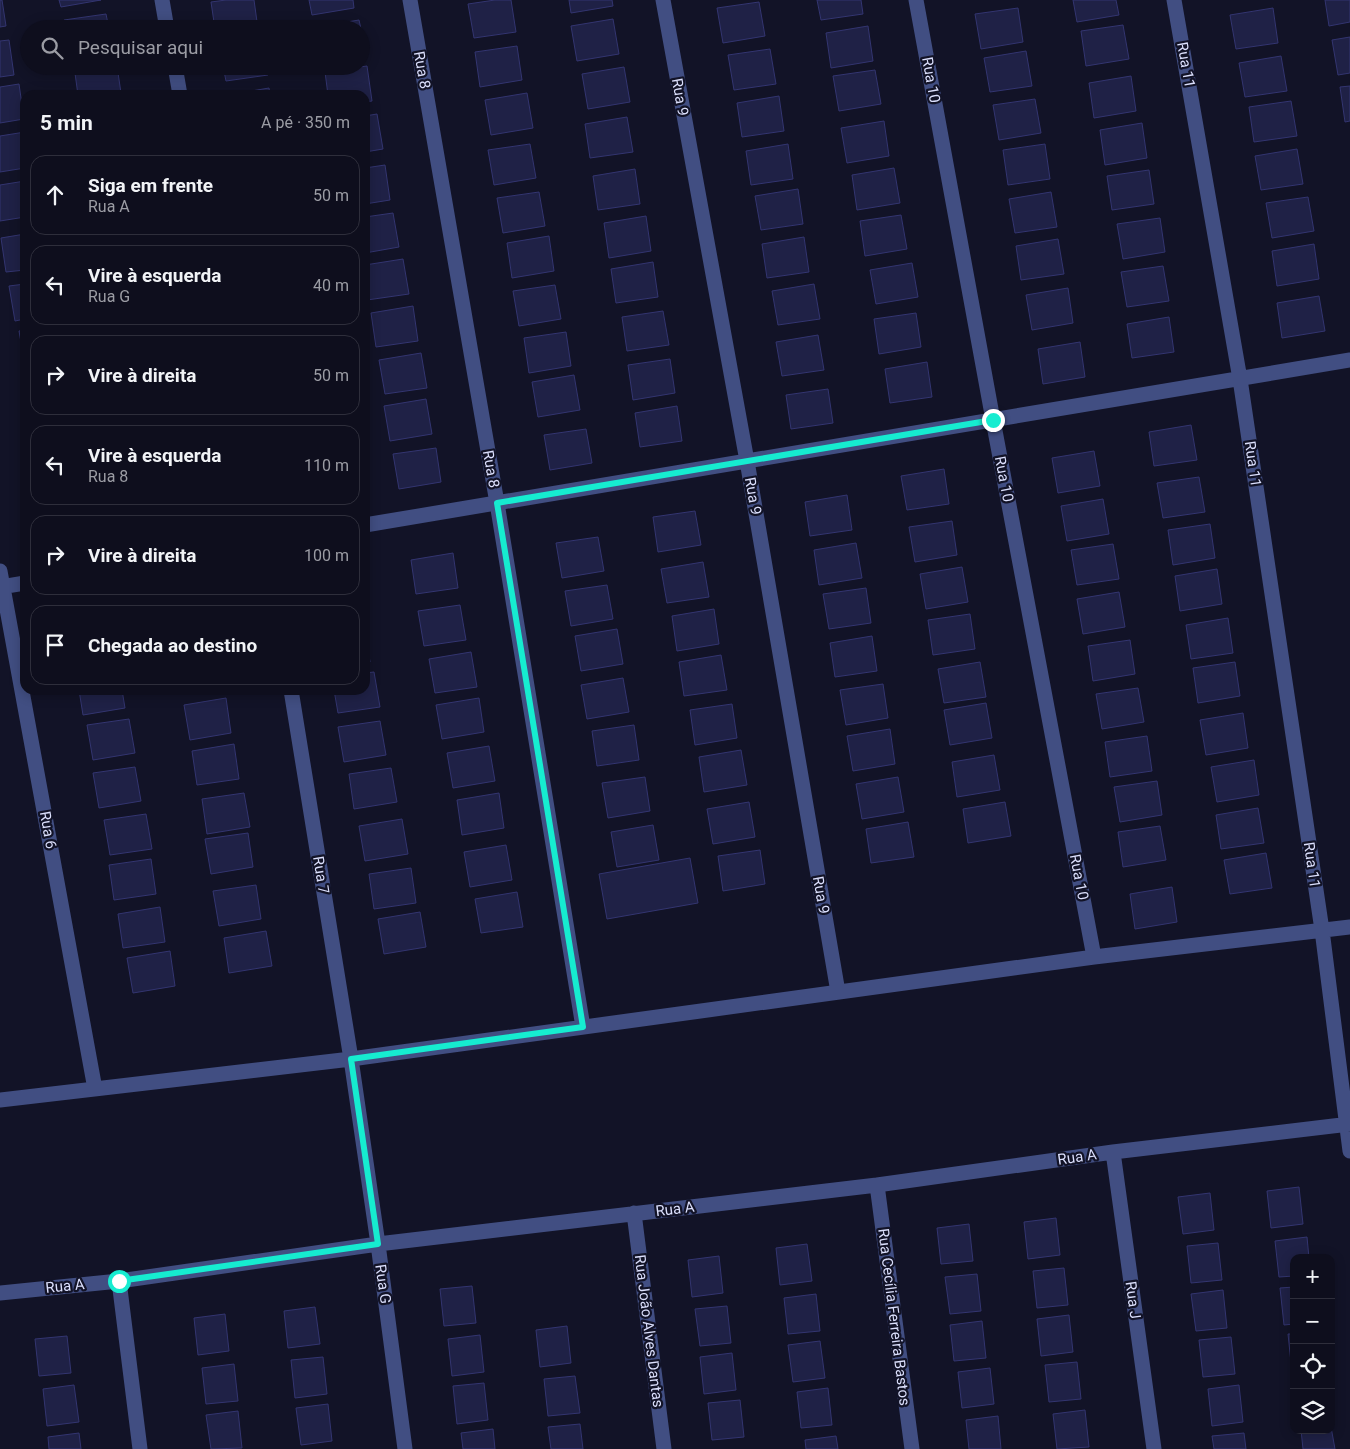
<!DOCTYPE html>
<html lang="pt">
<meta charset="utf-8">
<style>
body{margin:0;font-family:Roboto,sans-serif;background:#1c1c2a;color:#f1f3f6}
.controls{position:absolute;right:15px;bottom:15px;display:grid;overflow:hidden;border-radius:10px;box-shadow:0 2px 12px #0003}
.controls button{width:45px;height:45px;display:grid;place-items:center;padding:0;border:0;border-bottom:1px solid #2e2e3b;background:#0e0e1d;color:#f1f3f6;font:25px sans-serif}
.stop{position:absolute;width:15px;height:15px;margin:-11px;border:4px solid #16ecd0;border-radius:50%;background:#fff}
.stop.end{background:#16ecd0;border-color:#fff;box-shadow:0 1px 5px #0008}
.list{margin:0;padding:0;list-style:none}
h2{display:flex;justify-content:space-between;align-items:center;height:65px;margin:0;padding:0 20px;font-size:21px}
h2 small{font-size:16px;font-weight:400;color:#9b9ca4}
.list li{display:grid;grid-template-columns:32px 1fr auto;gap:15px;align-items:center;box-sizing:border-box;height:80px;margin:0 10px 10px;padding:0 10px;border:1px solid #2e2e3b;border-radius:15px}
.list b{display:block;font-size:19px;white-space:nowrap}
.list p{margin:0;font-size:16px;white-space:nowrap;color:#9b9ca4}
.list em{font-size:16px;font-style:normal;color:#9b9ca4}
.icon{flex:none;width:28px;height:28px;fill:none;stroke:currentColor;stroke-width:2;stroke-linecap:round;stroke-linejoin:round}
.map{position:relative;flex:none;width:1350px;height:1449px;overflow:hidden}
.search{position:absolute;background:#0e0e1d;box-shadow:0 2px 12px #0003;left:20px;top:20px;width:350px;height:55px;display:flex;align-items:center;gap:12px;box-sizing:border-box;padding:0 18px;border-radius:28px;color:#9b9ca4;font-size:19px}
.panel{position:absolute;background:#0e0e1d;box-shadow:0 2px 12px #0003;left:20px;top:90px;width:350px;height:605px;border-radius:15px}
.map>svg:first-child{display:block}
.building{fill:#1f2146;stroke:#333570}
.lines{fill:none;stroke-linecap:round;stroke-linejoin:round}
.minor{stroke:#414e82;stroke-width:15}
.route{stroke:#16ecd0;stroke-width:6}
.labels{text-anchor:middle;stroke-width:4.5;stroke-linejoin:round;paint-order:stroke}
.street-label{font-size:15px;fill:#dbdffc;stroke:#121327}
</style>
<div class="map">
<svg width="1350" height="1449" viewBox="0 0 1350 1449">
<rect width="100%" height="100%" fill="#121327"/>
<!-- building -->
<path class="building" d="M0,0H2L6,26L0,27Z
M59,0H101L61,7Z
M226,0H254L258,29H215L211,2Z
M309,0H353L354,8L312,15Z
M495,0H511L516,32L474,38L468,4Z
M569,0H612L613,6L571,13Z
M817,0H861L863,14L821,20Z
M1073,0H1116L1119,15L1077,22Z
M1325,0H1350V22L1329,26Z
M759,2L765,36L723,43L717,8Z
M1018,8L1023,42L981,49L975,14Z
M1273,8L1278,43L1236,49L1230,15Z
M106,14L109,29H65L64,20Z
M613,19L619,54L577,61L571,26Z
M359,20L361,29H318L317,27Z
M1123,25L1129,59L1086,66L1081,31Z
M868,26L873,61L831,68L826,33Z
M361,31L365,55L361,56Z
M1350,37V73L1338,75L1332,40Z
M9,40L14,75L0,77V41Z
M517,46L522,80L480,87L475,52Z
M770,49L776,84L734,90L728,55Z
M1026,51L1032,86L990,92L984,58Z
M1281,56L1287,91L1245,97L1239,63Z
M74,66H117L121,93L106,95H78Z
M223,66H267L268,75L226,81Z
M367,66L372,101L365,102V95H328L325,72Z
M624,67L630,102L588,109L582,74Z
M875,70L881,104L839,111L833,76Z
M1131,76L1136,111L1094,118L1089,83Z
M19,84L24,119L0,123V87Z
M1350,86V121L1345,122L1340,87Z
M269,88L270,95H228Z
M527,93L533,128L491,135L485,100Z
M779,96L784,131L742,137L737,103Z
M1035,99L1041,133L999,140L993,105Z
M1291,101L1297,136L1254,142L1249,107Z
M377,114L383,149L365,152V116Z
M627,117L633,152L590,158L585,124Z
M884,121L889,156L847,163L841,128Z
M1142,123L1147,158L1105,165L1100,130Z
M25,132V168L0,172V136Z
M530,144L536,178L494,185L488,150Z
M788,144L793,179L751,185L746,151Z
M1045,144L1050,179L1008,185L1003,150Z
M1297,149L1303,184L1261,190L1255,156Z
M385,165L390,200L365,204V168Z
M894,168L900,203L857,210L852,175Z
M635,169L640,204L598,210L593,176Z
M1149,170L1154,204L1112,210L1107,176Z
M25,181V217L0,221V185Z
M798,189L803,224L761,230L755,196Z
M539,192L545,226L503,233L497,198Z
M1051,192L1057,227L1015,233L1009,199Z
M1308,197L1314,231L1272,238L1266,203Z
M393,213L399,247L365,253V217Z
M901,215L907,249L865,256L860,221Z
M646,216L651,251L609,258L604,223Z
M1160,218L1165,252L1123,259L1117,224Z
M25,234V270L6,272L1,238Z
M549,236L554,271L512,278L507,243Z
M804,237L809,272L767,278L762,244Z
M1058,239L1064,274L1021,280L1016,246Z
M1314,244L1319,279L1277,286L1272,251Z
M403,259L409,294L367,300L365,265Z
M653,262L658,297L616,303L611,269Z
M912,263L918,297L876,304L870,270Z
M1163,266L1169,301L1127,307L1121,272Z
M25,284V319L15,321L9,286Z
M814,284L820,319L778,325L772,291Z
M555,285L561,319L519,326L513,291Z
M1068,288L1073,323L1032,330L1026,295Z
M1319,296L1325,331L1282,338L1277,303Z
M413,306L418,341L376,347L371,313Z
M663,311L669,345L627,351L622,317Z
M916,313L921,347L879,354L874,319Z
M1169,317L1174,352L1132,358L1127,324Z
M25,330V365L19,331Z
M566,332L571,366L529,373L524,338Z
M818,335L824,370L782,376L776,342Z
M1080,342L1085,377L1043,384L1038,349Z
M421,353L427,388L385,394L379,360Z
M670,359L675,393L633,400L628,365Z
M927,362L932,397L890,403L885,369Z
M574,375L580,410L538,417L532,382Z
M828,389L833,423L791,429L786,395Z
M426,399L432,434L390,441L384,406Z
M677,406L682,441L640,447L635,413Z
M1191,425L1197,460L1154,466L1149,432Z
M586,429L592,463L550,470L544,435Z
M436,448L441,482L399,489L393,454Z
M1094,451L1100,486L1058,493L1052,458Z
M944,469L949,504L907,510L901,476Z
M1199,477L1205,512L1163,518L1157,483Z
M847,495L852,530L810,536L805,502Z
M1103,499L1109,534L1067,541L1061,506Z
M695,511L701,545L658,552L653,517Z
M952,521L957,555L915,562L909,527Z
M1210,524L1215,558L1173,565L1168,530Z
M598,537L604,571L562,578L556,543Z
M856,543L862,578L819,585L814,550Z
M1113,544L1119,579L1077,585L1071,550Z
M453,553L458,588L416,594L411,560Z
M703,562L709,597L667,603L661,569Z
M962,567L968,602L926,609L920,574Z
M1217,569L1222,604L1180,611L1175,576Z
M607,585L613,619L571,626L565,591Z
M866,588L871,623L829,629L823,594Z
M1119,592L1125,627L1083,634L1077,599Z
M460,605L466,640L424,646L418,611Z
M714,609L719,644L677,651L672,616Z
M970,614L975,649L933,655L928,620Z
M1228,618L1233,653L1191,659L1186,625Z
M617,629L623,664L581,671L575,636Z
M365,630L370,662L365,663Z
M872,636L877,671L835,677L830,643Z
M1130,640L1135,674L1093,681L1088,646Z
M471,652L477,687L435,693L429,659Z
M721,655L727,690L684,696L679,662Z
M980,662L986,697L944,703L938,669Z
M1235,662L1240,696L1198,703L1193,668Z
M374,672L380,707L338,713L334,690H365V673Z
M623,678L629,712L587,719L581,685Z
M883,684L888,718L846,725L840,690Z
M1138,688L1144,722L1102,729L1096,694Z
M79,690H122L125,708L83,715Z
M226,698L231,733L190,740L184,705Z
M479,698L484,732L442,739L436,705Z
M986,703L992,738L950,745L944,710Z
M732,704L737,738L695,745L690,710Z
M1243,713L1248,748L1206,755L1200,720Z
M129,719L135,753L93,760L87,725Z
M380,721L386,755L344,762L338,727Z
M634,725L639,760L597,766L592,731Z
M890,729L895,764L853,771L847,736Z
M1147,736L1152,771L1110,777L1105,742Z
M234,744L239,779L197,785L192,751Z
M489,746L495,781L453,788L447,753Z
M741,750L747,785L704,792L699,757Z
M994,755L1000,790L957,797L952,762Z
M1254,760L1259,795L1217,802L1211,767Z
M135,767L141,801L99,808L93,773Z
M391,768L397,802L354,809L349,774Z
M645,777L650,811L608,818L602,783Z
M898,777L904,812L862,819L856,784Z
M1157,781L1162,815L1120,822L1114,787Z
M244,793L250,827L207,834L202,799Z
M499,793L504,828L462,835L457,800Z
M749,802L755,837L713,844L707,809Z
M1005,802L1011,836L968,843L963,809Z
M1258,808L1264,843L1221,849L1216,815Z
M146,814L152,849L110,855L104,820Z
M402,819L408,854L365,861L359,826Z
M908,822L914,857L871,863L866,829Z
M653,825L659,860L617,867L611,832Z
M1160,826L1166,860L1123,867L1118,832Z
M248,833L253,867L211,874L205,839Z
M506,845L512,880L470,887L464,852Z
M760,850L765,884L723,891L718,856Z
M1266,853L1272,888L1230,894L1224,860Z
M690,858L698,903L607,919L599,874Z
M151,859L156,894L114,900L109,865Z
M411,868L416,903L374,909L369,874Z
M256,885L261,919L219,926L213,891Z
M1172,887L1177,922L1135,929L1130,894Z
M517,892L523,927L481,933L475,899Z
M160,907L165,942L123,948L118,914Z
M420,912L426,947L384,954L378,919Z
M266,931L272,966L229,973L224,938Z
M170,951L175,986L133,993L127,958Z
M1299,1187L1303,1224L1271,1228L1267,1191Z
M1210,1193L1214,1230L1183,1234L1178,1197Z
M1056,1218L1060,1255L1028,1259L1024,1222Z
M969,1224L973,1261L941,1264L937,1228Z
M1307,1237L1309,1258H1294V1276L1279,1277L1275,1241Z
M1218,1243L1222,1280L1191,1283L1187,1246Z
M807,1244L812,1281L780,1285L776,1248Z
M719,1256L723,1293L692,1297L688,1260Z
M1064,1268L1068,1305L1037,1308L1033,1271Z
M977,1274L981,1311L950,1314L945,1277Z
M472,1286L476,1323L444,1326L440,1289Z
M1294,1287V1324L1284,1325L1280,1288Z
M1223,1290L1227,1328L1196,1331L1191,1294Z
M816,1294L820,1331L788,1334L784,1298Z
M727,1306L731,1343L700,1346L695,1309Z
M315,1307L320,1344L288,1348L284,1311Z
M225,1314L229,1351L198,1355L194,1318Z
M1069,1315L1073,1352L1041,1356L1037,1319Z
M982,1321L986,1358L954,1361L950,1325Z
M567,1326L571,1363L540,1367L536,1330Z
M1288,1334H1294V1371L1292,1372Z
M480,1335L484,1372L452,1376L448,1339Z
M67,1336L71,1373L39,1376L35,1339Z
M1231,1337L1235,1374L1203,1377L1199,1340Z
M820,1341L825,1378L793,1382L788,1345Z
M732,1353L736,1390L704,1394L700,1357Z
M323,1357L327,1394L295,1398L291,1360Z
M1077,1362L1081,1399L1049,1402L1045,1365Z
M234,1364L238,1401L206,1404L202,1368Z
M990,1368L994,1404L962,1408L958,1372Z
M575,1376L580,1413L548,1416L544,1379Z
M484,1383L488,1420L457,1424L453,1386Z
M74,1385L79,1422L47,1426L43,1389Z
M1239,1385L1243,1422L1212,1426L1208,1389Z
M828,1388L832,1425L801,1428L797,1392Z
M740,1400L744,1437L712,1440L708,1403Z
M328,1404L332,1441L301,1445L296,1408Z
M1085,1410L1089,1447L1057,1449L1053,1414Z
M238,1411L242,1448L211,1449L206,1415Z
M998,1416L1001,1449H969L966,1420Z
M580,1424L583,1449H551L548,1427Z
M1331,1427L1335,1449H1303L1301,1430H1331Z
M493,1429L495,1449H463L461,1433Z
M79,1433L81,1449H49L48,1437Z
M1244,1433L1246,1449H1214L1212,1436Z
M836,1436L838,1449H806L805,1440Z"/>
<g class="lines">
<!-- minor -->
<path class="minor" d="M162,0L167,29
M410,0L497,503L583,1027
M663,0L747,461L838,992
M916,0L993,420L1094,957
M1174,0L1240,379L1322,930L1350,1151
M175,66L180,95
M365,525L1350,360
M0,571L95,1089
M0,587L25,583
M291,690L351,1059L378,1244L405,1449
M0,1100L351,1059L1094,957L1350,927
M1113,1152L1154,1449
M877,1185L912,1449
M634,1213L664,1449
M119,1281L140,1449
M0,1293L119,1281L378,1244L877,1185L1113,1152L1350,1124"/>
</g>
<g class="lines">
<!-- route -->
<path class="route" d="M119,1281L378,1244L351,1059L583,1027L497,503L993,420"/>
</g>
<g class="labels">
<!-- street labels -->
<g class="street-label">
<text transform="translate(1186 65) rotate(80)" y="5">Rua 11</text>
<text transform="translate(422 70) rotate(80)" y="5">Rua 8</text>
<text transform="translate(931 80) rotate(80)" y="5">Rua 10</text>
<text transform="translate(680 97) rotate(80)" y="5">Rua 9</text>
<text transform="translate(1253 464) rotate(82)" y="5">Rua 11</text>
<text transform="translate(491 469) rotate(80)" y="5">Rua 8</text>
<text transform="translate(1004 479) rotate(79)" y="5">Rua 10</text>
<text transform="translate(753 496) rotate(80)" y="5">Rua 9</text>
<text transform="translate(48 830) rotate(80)" y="5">Rua 6</text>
<text transform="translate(1312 865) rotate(82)" y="5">Rua 11</text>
<text transform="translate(321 875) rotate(81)" y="5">Rua 7</text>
<text transform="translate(1079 877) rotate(79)" y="5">Rua 10</text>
<text transform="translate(821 895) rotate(80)" y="5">Rua 9</text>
<text transform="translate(1077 1157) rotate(-8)" y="5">Rua A</text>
<text transform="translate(675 1209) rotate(-7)" y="5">Rua A</text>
<text transform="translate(383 1284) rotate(82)" y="5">Rua G</text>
<text transform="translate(65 1286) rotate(-6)" y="5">Rua A</text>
<text transform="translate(1133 1300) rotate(82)" y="5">Rua J</text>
<text transform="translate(894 1317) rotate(83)" y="5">Rua Cecília Ferreira Bastos</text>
<text transform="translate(649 1331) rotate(83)" y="5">Rua João Alves Dantas</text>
</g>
</g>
</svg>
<div class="controls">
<button>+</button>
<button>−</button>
<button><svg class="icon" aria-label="locate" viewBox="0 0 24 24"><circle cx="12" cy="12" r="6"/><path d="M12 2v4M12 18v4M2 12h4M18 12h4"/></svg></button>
<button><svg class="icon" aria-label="layers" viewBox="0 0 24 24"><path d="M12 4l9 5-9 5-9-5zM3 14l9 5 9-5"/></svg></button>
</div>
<div class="stop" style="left:119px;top:1281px"></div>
<div class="stop end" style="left:993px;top:420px"></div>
<div class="search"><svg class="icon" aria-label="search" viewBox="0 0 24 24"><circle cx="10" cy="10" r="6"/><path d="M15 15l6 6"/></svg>Pesquisar aqui</div>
<section class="panel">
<h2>5 min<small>A pé · 350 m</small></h2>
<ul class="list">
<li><svg class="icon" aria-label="ahead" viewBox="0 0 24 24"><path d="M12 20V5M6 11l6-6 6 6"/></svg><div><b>Siga em frente</b><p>Rua A</p></div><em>50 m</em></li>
<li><svg class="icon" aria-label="left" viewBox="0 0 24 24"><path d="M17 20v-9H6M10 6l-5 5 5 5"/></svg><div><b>Vire à esquerda</b><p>Rua G</p></div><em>40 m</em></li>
<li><svg class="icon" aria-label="right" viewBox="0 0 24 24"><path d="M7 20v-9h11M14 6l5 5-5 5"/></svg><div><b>Vire à direita</b></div><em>50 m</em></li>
<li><svg class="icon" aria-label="left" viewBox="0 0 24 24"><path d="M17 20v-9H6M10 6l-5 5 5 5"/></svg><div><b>Vire à esquerda</b><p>Rua 8</p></div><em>110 m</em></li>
<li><svg class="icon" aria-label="right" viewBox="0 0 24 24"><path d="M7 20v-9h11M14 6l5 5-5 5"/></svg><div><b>Vire à direita</b></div><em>100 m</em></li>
<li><svg class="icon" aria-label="arrive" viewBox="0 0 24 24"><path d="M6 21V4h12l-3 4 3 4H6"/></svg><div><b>Chegada ao destino</b></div></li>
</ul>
</section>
</div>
